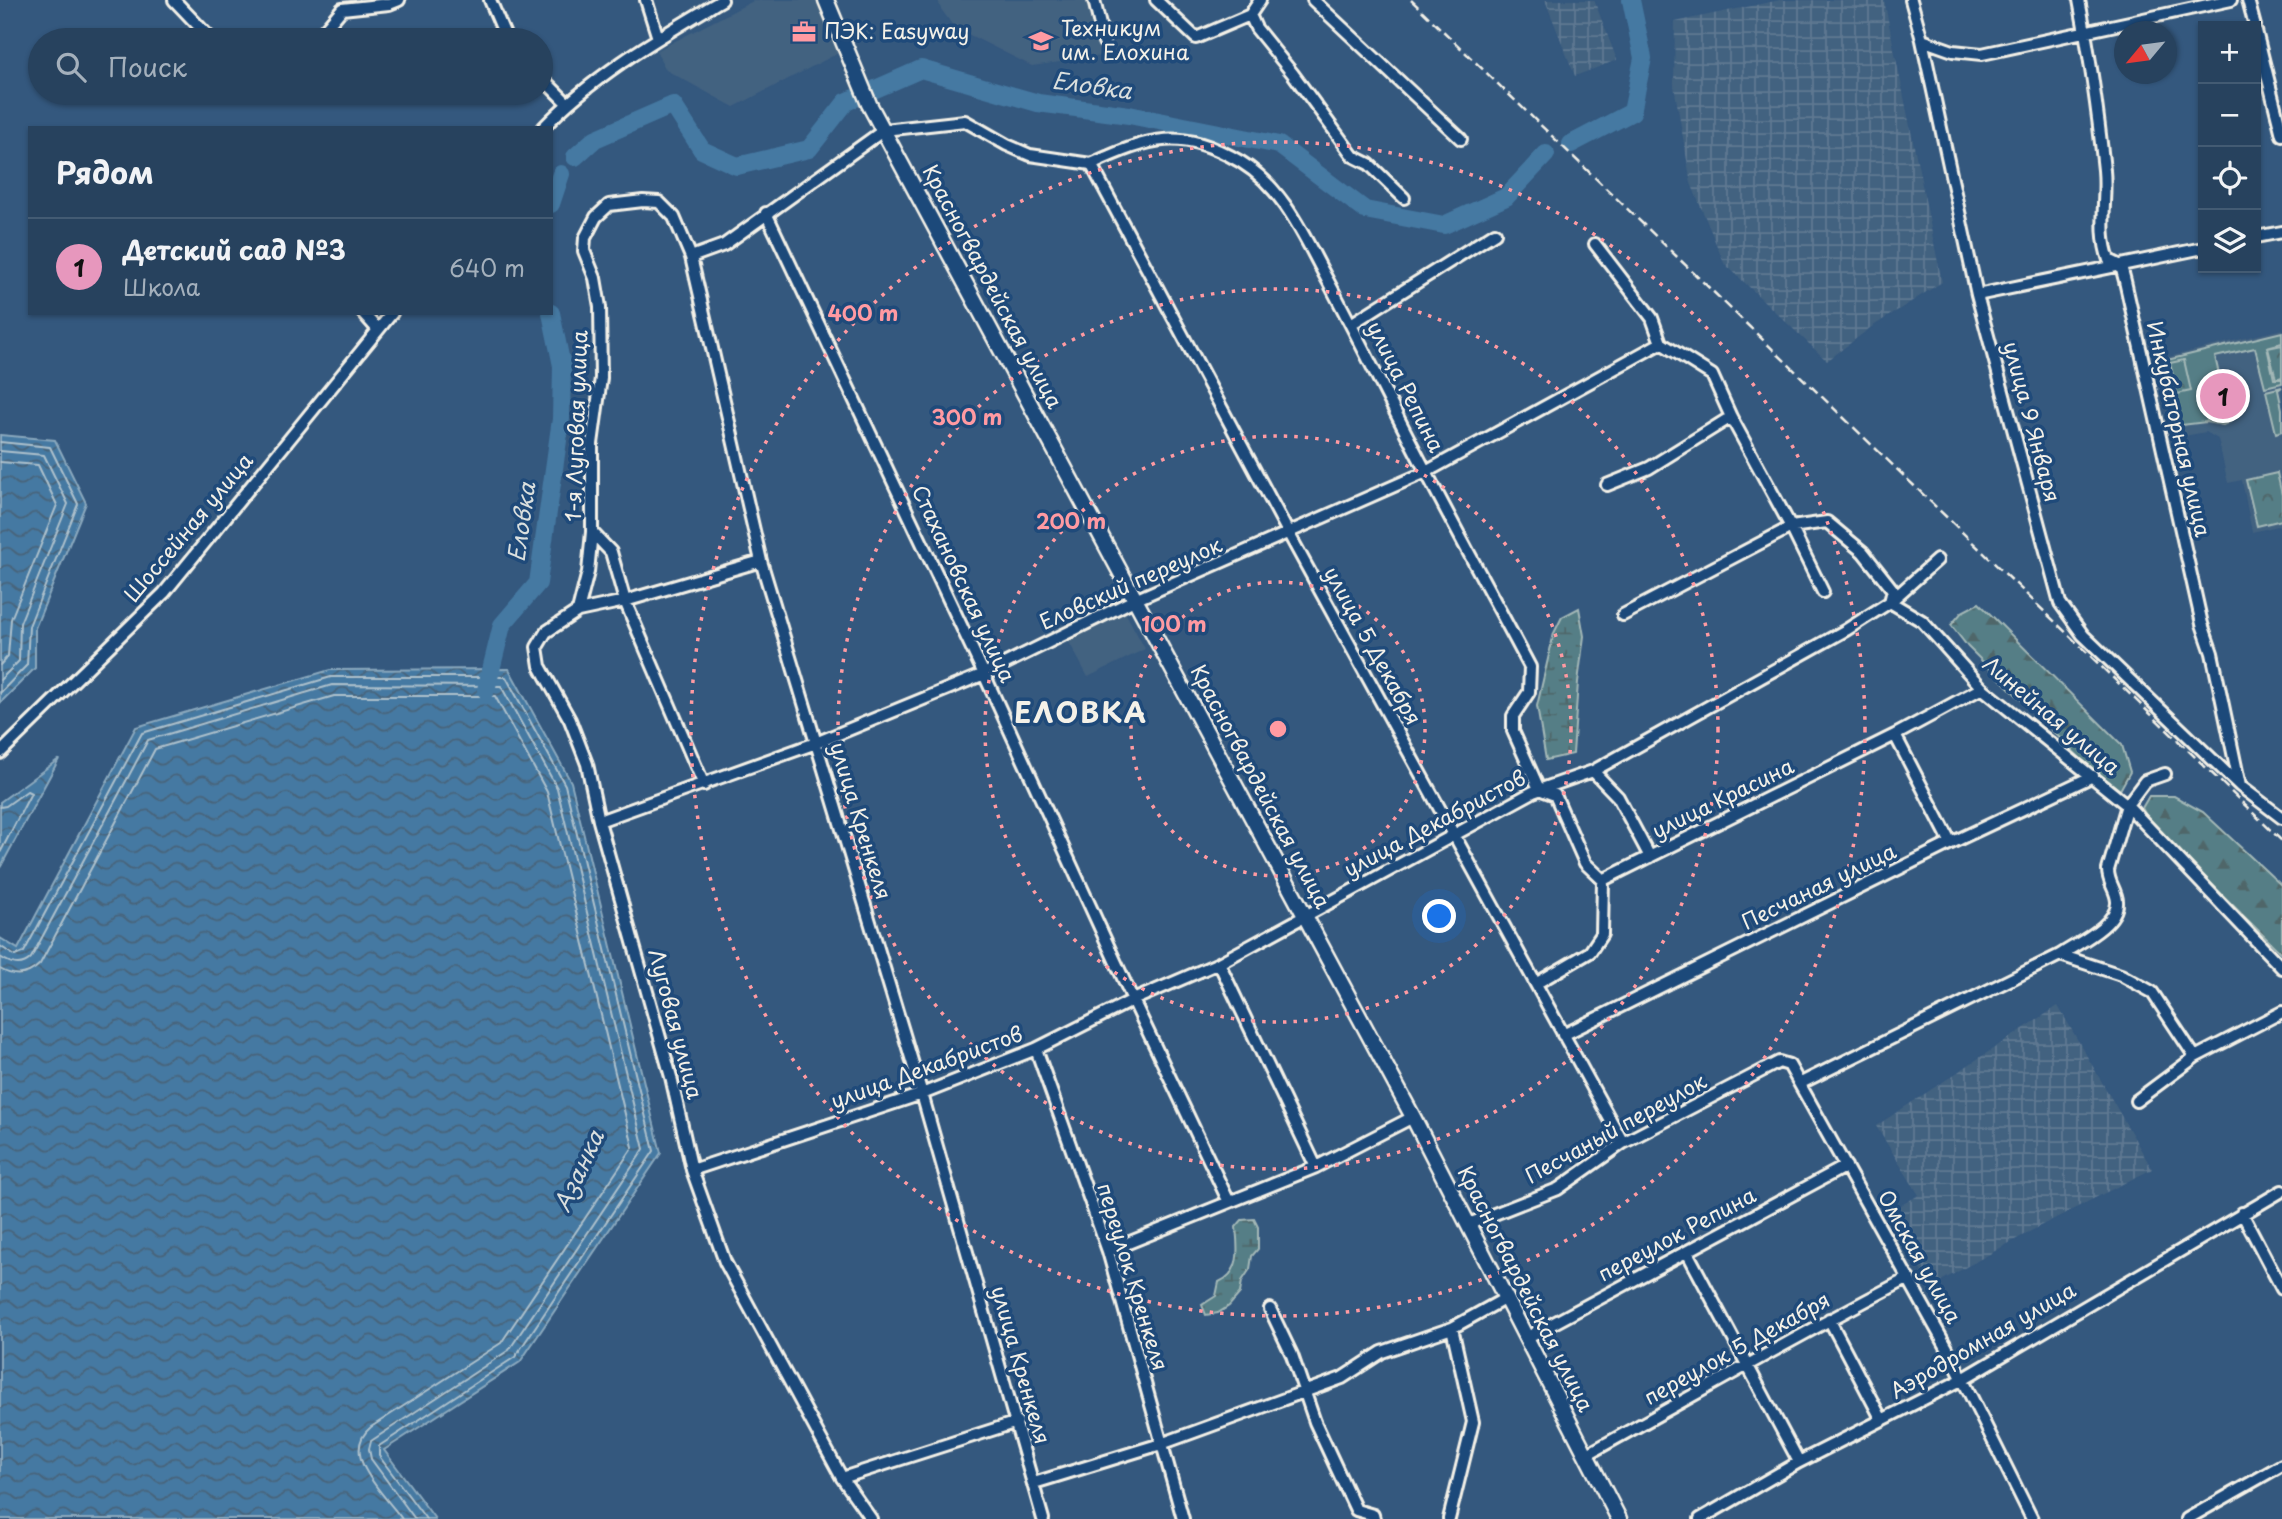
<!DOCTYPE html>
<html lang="ru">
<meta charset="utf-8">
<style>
body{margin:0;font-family:"Playpen Sans",sans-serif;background:#334d67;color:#f1f3f6}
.controls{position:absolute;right:21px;top:21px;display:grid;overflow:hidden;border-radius:0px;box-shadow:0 2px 5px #0004}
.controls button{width:63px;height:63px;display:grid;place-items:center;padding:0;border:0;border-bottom:2px solid #435b73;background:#27425e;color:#f1f3f6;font:35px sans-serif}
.compass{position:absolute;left:2114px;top:21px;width:63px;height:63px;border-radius:50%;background:#27425e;box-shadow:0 2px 5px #0004;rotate:241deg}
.you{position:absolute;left:1440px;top:917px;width:24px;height:24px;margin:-18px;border:5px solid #fff;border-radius:50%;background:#1a73e8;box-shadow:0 0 0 10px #1a73e833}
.badge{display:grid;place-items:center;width:46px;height:46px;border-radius:50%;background:#e797bd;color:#111;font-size:23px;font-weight:700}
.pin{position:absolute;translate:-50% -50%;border:4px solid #fff;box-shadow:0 2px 7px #0006}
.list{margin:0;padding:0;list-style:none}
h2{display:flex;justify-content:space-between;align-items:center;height:91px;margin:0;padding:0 28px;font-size:30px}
h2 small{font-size:23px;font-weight:400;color:#a4b0bc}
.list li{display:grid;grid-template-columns:46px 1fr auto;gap:21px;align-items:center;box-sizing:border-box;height:98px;padding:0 28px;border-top:2px solid #435b73}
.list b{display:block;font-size:26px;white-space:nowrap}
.list p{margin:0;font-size:23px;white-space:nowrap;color:#a4b0bc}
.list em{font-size:23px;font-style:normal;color:#a4b0bc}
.icon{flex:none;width:38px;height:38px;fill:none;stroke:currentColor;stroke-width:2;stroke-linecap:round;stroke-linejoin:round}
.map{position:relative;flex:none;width:2282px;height:1519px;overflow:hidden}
.search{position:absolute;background:#27425e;box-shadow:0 2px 5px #0004;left:28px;top:28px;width:525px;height:77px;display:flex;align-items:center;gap:18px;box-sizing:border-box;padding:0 24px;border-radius:38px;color:#a4b0bc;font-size:26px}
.panel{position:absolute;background:#27425e;box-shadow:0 2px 5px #0004;left:28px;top:126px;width:525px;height:189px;border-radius:0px}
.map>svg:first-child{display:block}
.built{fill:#436280}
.industrial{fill:url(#industrial-grid)}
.grass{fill:#547e86;stroke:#a4b8b7;stroke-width:2}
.forest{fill:url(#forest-firs);stroke:#a4b8b7;stroke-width:2}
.wetland{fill:url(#wetland-marsh);stroke:#a4b8b7;stroke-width:2}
.park{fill:url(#park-crowns);stroke:#a4b8b7;stroke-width:2}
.water{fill:url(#water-waves);stroke:#8ba9be;stroke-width:2}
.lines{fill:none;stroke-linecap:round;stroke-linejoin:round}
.shore{stroke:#aec1cc;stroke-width:2}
.river{stroke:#4579a2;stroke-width:18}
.minor-casing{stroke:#f4f1e8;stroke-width:16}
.secondary-casing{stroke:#f4f1e8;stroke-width:19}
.minor{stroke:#1f4a7a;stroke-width:10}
.secondary{stroke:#1f4a7a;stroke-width:14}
.rail{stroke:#f4f1e8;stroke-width:2.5;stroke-dasharray:10 5;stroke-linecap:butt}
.ring{fill:none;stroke:#ff9aa2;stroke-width:3.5;stroke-dasharray:3.5 7}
.labels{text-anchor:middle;stroke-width:7;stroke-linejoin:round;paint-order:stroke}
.poi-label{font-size:21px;fill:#f4f1e8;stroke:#1f4a7a;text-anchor:start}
.street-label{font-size:21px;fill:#f4f1e8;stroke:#1f4a7a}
.water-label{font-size:23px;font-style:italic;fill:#dadfde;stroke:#1f4a7a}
.district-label{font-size:28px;font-weight:bold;letter-spacing:2px;fill:#f4f1e8;stroke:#1f4a7a}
.centre{fill:#ff9aa2;stroke:#1f4a7a;stroke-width:3.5}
.ring-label{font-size:21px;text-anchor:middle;font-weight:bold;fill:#ff9aa2;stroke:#1f4a7a;stroke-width:7;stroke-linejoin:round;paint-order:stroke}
</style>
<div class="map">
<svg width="2282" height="1519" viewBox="0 0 2282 1519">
<defs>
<pattern id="industrial-grid" width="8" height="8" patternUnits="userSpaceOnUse" patternTransform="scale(1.75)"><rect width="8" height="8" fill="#436280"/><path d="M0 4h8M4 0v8" fill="none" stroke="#5f7992"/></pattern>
<pattern id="forest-firs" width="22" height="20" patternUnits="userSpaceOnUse" patternTransform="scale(1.75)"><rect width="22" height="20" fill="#547e86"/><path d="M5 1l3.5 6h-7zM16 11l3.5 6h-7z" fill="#4f6669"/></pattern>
<pattern id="wetland-marsh" width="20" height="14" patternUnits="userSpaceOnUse" patternTransform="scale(1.75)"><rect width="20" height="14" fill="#547e86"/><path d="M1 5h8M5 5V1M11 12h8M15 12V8" fill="none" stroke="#4f6669"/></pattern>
<pattern id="park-crowns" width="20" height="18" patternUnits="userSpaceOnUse" patternTransform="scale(1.75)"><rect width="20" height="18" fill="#547e86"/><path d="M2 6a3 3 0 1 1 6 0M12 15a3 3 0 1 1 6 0" fill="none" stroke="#4f6669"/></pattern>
<pattern id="water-waves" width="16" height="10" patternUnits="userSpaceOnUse" patternTransform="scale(1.75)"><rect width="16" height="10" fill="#4579a2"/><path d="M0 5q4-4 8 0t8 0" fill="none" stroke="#476379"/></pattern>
</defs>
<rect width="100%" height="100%" fill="#34587e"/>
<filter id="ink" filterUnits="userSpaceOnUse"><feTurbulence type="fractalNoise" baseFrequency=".0143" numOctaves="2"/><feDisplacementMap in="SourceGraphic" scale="14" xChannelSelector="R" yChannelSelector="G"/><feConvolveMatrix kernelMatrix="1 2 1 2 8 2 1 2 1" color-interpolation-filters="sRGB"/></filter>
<g filter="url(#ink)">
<!-- built -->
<path class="built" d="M755,0H819L844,50L734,107L666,70L656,51Z
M938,0H1089L1101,56L1032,66L954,27L941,9Z
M2282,329V525L2252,532L2242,480L2228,483L2218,439L2206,432L2173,438L2156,360Z
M1125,612L1145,649L1088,677L1068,640Z"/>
<!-- industrial -->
<path class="industrial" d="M1545,0H1594L1617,60L1575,76Z
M1780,0H1884L1942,282L1870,328L1827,361L1724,263L1691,183L1674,86L1675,22Z
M2058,1006L2152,1169L2040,1226L1930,1287L1889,1212L1919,1195L1876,1126Z"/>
<!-- grass -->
<path class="grass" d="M2282,332V343L2267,347L2274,379H2282V383L2265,387L2255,348L2215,357L2230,422L2223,425L2206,422L2174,426L2159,362Z
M2282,387L2278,390L2282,409V431L2276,433L2266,391Z"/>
<!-- forest -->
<path class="forest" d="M1979,603L2122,745L2130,772L2120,790L2081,759L1968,647L1951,625L1962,612Z
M2149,796H2174L2203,812L2282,886V954L2150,823L2142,808Z"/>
<!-- wetland -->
<path class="wetland" d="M1579,608L1584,636L1578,682L1573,754L1546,760L1537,706L1554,633L1562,617Z
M1254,1219L1258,1227V1249L1252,1256L1250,1269L1242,1281L1240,1293L1229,1306L1218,1313L1206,1315L1202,1305L1216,1296L1219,1282C1242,1272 1238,1247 1236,1227L1242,1220Z"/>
<!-- park -->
<path class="park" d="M2282,345V377L2276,379L2268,348Z
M2184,360L2191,391L2177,394L2170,363Z
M2213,386L2221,417L2207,420L2200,389Z
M2277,473L2282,495V520L2257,526L2246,480Z"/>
<!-- water -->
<path class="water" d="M0,435L55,440L86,503L35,628V668L0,703Z
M509,669L571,782L661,1153L520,1362L384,1450L435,1519H0V938L18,949L136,727L330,670Z
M59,759L0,868V802Z"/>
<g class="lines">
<!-- shore -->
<path class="shore" d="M0,442L50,447L78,504L29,626L27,665L0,693
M0,451L44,455L68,504L20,623L19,661L0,680
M0,462L38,465L57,505L11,619L8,656L0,665
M0,807L6,806L27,791L31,793L0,853
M0,946L15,956L24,952L142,733L331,677H506L565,785L654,1151L515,1357L379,1446V1456L426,1519
M0,957C11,964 21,968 31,958L148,740L332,685L501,686L557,788L644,1149L509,1350L371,1441L369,1449L371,1459L415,1519
M0,969C15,978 28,976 40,964L155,749L334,696H495L547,792L633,1147L501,1343L371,1427C338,1454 385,1495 402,1519"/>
<!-- river -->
<path class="river" d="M1571,144L1632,112L1643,58L1631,0
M575,157L595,139L673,105L702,150L737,166L809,149L846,102L921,69L1038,103L1129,115L1279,145L1365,210L1444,225L1506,197L1546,154
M551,204L561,174
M486,690L502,625L538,583L561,419L562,366L551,313"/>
<!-- minor casing -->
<g class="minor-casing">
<path id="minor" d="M174,0L212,40
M490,0L507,40
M646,0L658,38
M1094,0L1104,42
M1156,0L1196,38L1250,15L1260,0
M1313,0L1461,139
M1911,0L1922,40L1977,295L2060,603L2083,635L2240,786
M2079,0C2090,56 2098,113 2104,170C2107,200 2098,230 2109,260L2121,266L2125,281L2202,624L2212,653L2240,786L2282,818
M2248,0L2255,26
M1250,15L1256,28L1293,74L1353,156L1369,164L1404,198
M2256,31L2282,135
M316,40L342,9L389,4L399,0
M1922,40L1953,51L1982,54L2231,0
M541,77L567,103
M262,93H266
M543,128C593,75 660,37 722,0
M1091,164L1289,534L1623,1143
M1091,164C1151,137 1181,127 1241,162C1284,188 1305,239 1328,281C1361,343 1392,407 1425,470C1459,536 1495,601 1530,667L1529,692L1513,716V731L1539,789L1555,795L1585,863L1603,880
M766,213L984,674L1133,1000L1228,1200
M2256,237L2282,232
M1595,244L1652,318L1661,343L1712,375L1731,417L1791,527L1827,522L1863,552L1893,590L1890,602L1922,621L1982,688L2127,805L2282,968
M691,257L724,245L884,130L965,121L1007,145L1030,155L1091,164
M1977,295L2203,248
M363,313L378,330
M1351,324L1495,233
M1607,485L1649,468L1731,417
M592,532L588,572L578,611L546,632L537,647L540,666L570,720L587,764L599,821L671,1077L692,1170L725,1262L842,1478L871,1519
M578,611L625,601L761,561
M1623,615L1791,527L1823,592
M1895,735L1951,843
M0,753L164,593L392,313
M1593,771L1618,797L1650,857
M2165,774L2145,781L2127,805L2108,870C2108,883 2116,889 2117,901C2119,924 2078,943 2060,955L2121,975L2152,992L2195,1057
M704,785L625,601L611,552L592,532V444L601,378L600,307L595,278L584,251L585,238L596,217L609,205L643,201L659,202L674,217L691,257L761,561L922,1094L1043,1519
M599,821L816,743L984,674L1128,603L1426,472L1661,343
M1219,963L1316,1167
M1537,983L1590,952L1602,934L1603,880L1895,735L1982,688
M1563,1035L1951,843L2093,776
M1036,1049L1108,1251L1183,1519
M1801,1083L2060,955
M2136,1101L2195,1057L2282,1012
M692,1170L922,1094L1036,1049L1133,1000L1219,963L1533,792L1593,771L1846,630L1890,602L1937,560
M2242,1213L2282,1289
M1469,1224L1558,1189L1623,1143L1779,1062L1789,1065L1947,1348L2032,1519
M1108,1251L1316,1167L1413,1117
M1687,1252L1799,1462
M1270,1309L1292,1355L1315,1422L1356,1510L1373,1515L1374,1519
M1829,1319L1882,1420
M1526,1338L1846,1166
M1586,1455C1693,1396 1800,1334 1909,1278
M842,1478L1017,1422
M1034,1483L1161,1444L1342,1378L1382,1352L1452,1328L1506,1298
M1449,1519L1473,1422L1452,1328
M1700,1519L1799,1462L1961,1380L2282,1191
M2187,1519L2282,1465"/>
</g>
<!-- secondary casing -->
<g class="secondary-casing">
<path id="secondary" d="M826,0L869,104L1413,1117L1619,1519"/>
</g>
<!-- minor -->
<use href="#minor" class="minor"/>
<!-- secondary -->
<use href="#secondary" class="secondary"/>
<!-- rail -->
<path class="rail" d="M1411,0L2282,841"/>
</g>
</g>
<!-- distance rings -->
<g class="ring">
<circle cx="1278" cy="729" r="147"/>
<circle cx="1278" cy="729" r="293"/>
<circle cx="1278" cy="729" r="440"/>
<circle cx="1278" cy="729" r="587"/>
</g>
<!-- icons -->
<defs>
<g id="office-bare" transform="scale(1.89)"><path d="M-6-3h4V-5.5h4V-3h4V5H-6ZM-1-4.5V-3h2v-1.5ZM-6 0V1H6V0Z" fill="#ff9aa2" stroke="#1f4a7a" stroke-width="2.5" paint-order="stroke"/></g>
<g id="university-bare" transform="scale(1.89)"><path d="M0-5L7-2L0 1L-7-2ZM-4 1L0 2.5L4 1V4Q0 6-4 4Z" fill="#ff9aa2" stroke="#1f4a7a" stroke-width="2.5" paint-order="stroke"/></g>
</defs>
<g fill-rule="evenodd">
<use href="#office-bare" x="804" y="32"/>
<use href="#university-bare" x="1041" y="41"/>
</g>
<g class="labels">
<!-- poi labels -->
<g class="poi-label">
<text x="1061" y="36">Техникум<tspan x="1061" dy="24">им. Елохина</tspan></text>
<text x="824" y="39">ПЭК: Easyway</text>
</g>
<!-- street labels -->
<g class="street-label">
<text transform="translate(992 287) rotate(62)" y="7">Красногвардейская улица</text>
<text transform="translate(1405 387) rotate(63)" y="7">улица Репина</text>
<text transform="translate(2031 422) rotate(75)" y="7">улица 9 Января</text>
<text transform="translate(577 426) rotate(-88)" y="7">1-я Луговая улица</text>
<text transform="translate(2178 429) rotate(77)" y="7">Инкубаторная улица</text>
<text transform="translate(189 528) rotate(-50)" y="7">Шоссейная улица</text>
<text transform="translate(963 584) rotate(65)" y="7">Стахановская улица</text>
<text transform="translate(1131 584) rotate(-24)" y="7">Еловский переулок</text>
<text transform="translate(1372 646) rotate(61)" y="7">улица 5 Декабря</text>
<text transform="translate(2051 716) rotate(40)" y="7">Линейная улица</text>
<text transform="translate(1260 787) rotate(62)" y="7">Красногвардейская улица</text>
<text transform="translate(1723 799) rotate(-26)" y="7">улица Красина</text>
<text transform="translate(860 821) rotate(73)" y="7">улица Кренкеля</text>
<text transform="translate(1435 824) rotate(-28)" y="7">улица Декабристов</text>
<text transform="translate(1819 887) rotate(-26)" y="7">Песчаная улица</text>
<text transform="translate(675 1024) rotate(75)" y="7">Луговая улица</text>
<text transform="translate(927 1068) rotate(-20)" y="7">улица Декабристов</text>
<text transform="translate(1616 1129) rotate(-29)" y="7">Песчаный переулок</text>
<text transform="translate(1677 1235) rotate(-28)" y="7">переулок Репина</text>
<text transform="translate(1919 1257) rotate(61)" y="7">Омская улица</text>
<text transform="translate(1132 1277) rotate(73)" y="7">переулок Кренкеля</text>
<text transform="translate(1525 1289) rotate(63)" y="7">Красногвардейская улица</text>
<text transform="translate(1983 1341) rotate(-30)" y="7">Аэродромная улица</text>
<text transform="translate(1737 1349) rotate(-29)" y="7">переулок 5 Декабря</text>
<text transform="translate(1020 1365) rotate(74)" y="7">улица Кренкеля</text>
</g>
<!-- water labels -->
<g class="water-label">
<text transform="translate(1092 86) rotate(8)" y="8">Еловка</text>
<text transform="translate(522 522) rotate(-82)" y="8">Еловка</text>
<text transform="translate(579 1171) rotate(-65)" y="8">Азанка</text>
</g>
<!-- district labels -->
<g class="district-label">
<text x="1081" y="723">ЕЛОВКА</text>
</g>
</g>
<circle cx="1278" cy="729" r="10" class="centre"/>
<g class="ring-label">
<text x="863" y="321">400 m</text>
<text x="967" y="425">300 m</text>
<text x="1071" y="529">200 m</text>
<text x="1174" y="632">100 m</text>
</g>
</svg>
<div class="controls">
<button>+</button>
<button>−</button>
<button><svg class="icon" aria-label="locate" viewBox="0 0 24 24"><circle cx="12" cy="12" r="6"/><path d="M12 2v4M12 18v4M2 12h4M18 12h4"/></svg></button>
<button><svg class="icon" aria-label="layers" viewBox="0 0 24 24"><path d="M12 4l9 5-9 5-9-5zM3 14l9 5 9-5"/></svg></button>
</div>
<svg class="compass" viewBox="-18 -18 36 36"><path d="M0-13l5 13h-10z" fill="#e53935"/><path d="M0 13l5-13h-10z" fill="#a4b0bc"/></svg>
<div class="you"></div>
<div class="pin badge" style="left:2223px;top:396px">1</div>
<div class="search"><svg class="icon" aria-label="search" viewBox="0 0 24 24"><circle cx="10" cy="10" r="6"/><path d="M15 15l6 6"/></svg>Поиск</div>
<section class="panel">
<h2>Рядом<small></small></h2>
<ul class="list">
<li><span class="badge">1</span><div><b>Детский сад №3</b><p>Школа</p></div><em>640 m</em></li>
</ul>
</section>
</div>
